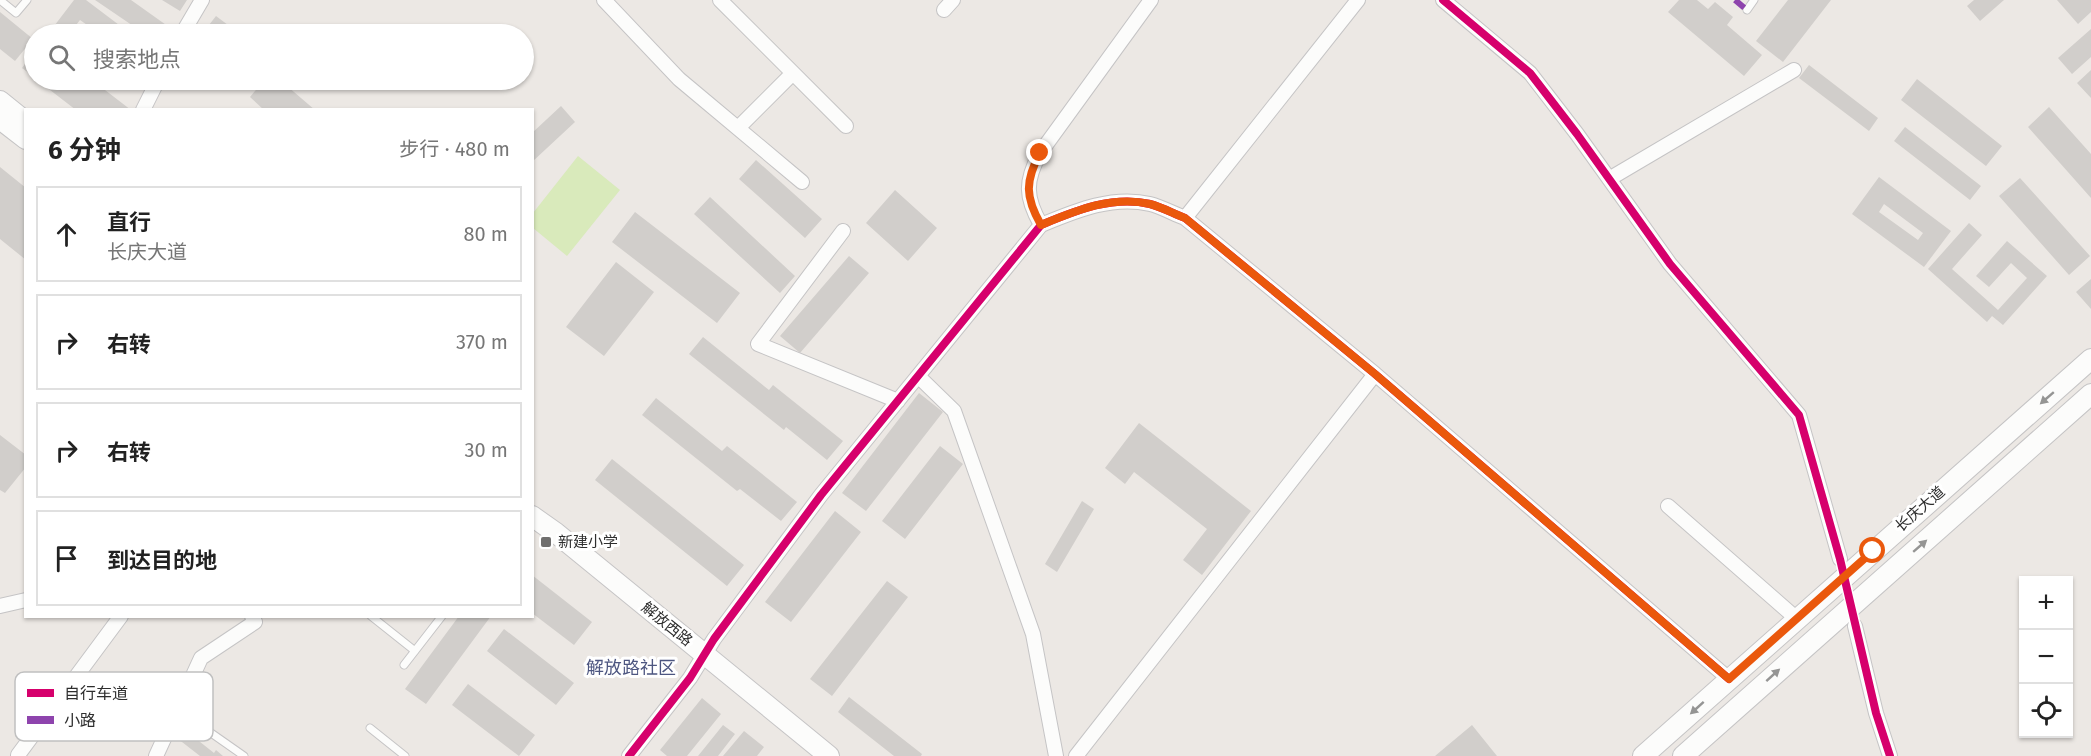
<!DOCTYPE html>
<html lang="zh">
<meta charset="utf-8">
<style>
body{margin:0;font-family:"Fira Sans","Noto Sans SC",sans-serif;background:#f2f2f2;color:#222}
.controls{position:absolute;right:18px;bottom:18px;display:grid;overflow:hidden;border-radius:0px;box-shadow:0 2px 4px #0004}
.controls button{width:54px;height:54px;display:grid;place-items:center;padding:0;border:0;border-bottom:2px solid #e0e0e0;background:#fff;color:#222;font:30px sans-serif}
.stop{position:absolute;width:18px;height:18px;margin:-14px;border:4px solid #ea580c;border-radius:50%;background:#fff}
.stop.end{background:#ea580c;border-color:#fff;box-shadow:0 2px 6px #0008}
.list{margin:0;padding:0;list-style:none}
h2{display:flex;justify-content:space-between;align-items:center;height:78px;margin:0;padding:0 24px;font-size:26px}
h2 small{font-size:20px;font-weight:400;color:#767676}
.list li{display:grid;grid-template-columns:39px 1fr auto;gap:18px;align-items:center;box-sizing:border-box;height:96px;margin:0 12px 12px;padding:0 12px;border:2px solid #e0e0e0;border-radius:0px}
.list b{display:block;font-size:22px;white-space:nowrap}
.list p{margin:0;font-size:20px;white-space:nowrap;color:#767676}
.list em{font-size:20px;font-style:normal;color:#767676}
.icon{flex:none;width:33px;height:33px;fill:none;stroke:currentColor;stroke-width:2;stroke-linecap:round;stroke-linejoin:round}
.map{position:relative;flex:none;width:2091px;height:756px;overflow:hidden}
.search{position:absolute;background:#fff;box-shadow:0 2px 4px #0004;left:24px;top:24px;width:510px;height:66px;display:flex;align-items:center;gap:15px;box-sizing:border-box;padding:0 21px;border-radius:33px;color:#767676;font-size:22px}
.panel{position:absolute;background:#fff;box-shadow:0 2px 4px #0004;left:24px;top:108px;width:510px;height:510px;border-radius:0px}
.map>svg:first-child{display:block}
.pitch{fill:#d9eabb}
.building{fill:#d1cecb;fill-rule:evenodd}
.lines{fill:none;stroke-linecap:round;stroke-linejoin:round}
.lane-casing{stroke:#c5c4c5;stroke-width:9}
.street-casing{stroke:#c5c4c5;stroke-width:16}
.secondary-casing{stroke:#c5c4c5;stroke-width:22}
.lane{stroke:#fcfcfb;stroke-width:7}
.street{stroke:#fcfcfb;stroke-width:14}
.secondary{stroke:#fcfcfb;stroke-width:20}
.quiet{stroke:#8e44ad;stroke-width:6;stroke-dasharray:12 6;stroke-linecap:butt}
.cycleway-casing{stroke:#fff;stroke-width:11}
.cycleway{stroke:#d6006c;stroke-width:8}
.oneway{fill:#959594}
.route{stroke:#ea580c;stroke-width:8}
.poi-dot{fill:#706f6e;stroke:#fff;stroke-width:2}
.labels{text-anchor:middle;stroke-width:6;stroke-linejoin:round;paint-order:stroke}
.street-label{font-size:15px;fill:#2e2e2e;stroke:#fff}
.poi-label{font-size:15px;fill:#2e2e2e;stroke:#fff;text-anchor:start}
.quarter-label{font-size:18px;fill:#4d5680;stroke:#fff}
.key{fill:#fff;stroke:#c0c0c0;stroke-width:1.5}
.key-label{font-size:16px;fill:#2e2e2e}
</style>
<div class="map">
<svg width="2091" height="756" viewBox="0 0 2091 756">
<rect width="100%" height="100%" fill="#ece8e4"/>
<!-- pitch -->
<path class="pitch" d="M578,156L620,190L567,256L533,228V213Z"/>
<!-- building -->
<path class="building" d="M74,0H86L131,34H100L80,20L69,34H48Z
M95,0H131L169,27L164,34H145Z
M162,0H187L180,11Z
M1679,0H1697L1708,9L1715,2L1733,17L1727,25L1762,55L1744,76L1668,12Z
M1788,0H1831L1783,62L1756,41Z
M1974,0H2004L1980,21L1967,6Z
M2057,0H2091V12L2078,24Z
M0,12L33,39L15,61L0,49Z
M216,16L240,34H202Z
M2091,29V57L2072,74L2058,58Z
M34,52V77L22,68Z
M1809,65L1878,118L1869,131L1799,78Z
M2091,70V98L2077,83Z
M1917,79L2002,146L1986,166L1901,100Z
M37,80H92L131,110H76Z
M264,80H280L315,110H264L250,97Z
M561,106L575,122L532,162V133Z
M2049,107L2091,154V198L2028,127Z
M1905,127L1981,186L1970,200L1894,141Z
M756,160L822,219L805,238L739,179Z
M0,167L26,188V260L0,239Z
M1879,177L1951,231L1924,267L1852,214ZM1884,204L1923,233L1918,240L1879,212Z
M2020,178L2090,256L2069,275L1999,196Z
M895,190L937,228L908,261L866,223Z
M710,197L795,276L780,293L694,214Z
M635,212L740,293L717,323L612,242Z
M1969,223L1982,235L1952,269L1998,310L2027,278L2011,263L1989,287L1976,276L2007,241L2047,276L2003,325L1992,316L1987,322L1928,269Z
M849,256L869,273L800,353L780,336Z
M616,262L654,292L604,356L566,327Z
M2091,279V309L2076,292Z
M703,337L769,390L773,385L843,441L827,460L786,427L784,430L689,354Z
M919,393L943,412L866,511L842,493Z
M656,398L722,451L727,446L797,502L781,521L740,489L737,491L642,415Z
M1139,423L1251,511L1202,575L1183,560L1207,529L1134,472L1125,484L1105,468Z
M0,435L26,455V467L5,493L0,490Z
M940,446L963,464L905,539L882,521Z
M612,459L744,565L727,586L595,480Z
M1082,501L1094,509L1057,572L1045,564Z
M835,511L861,532L791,622L765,602Z
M532,575L592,622L574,645L532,613Z
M887,581L908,597L832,696L810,679Z
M459,616H491L426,704L405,689Z
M504,629L574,683L556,705L487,651Z
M468,684L535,735L519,756L452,705Z
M849,697L922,754L921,756H894L838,712Z
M702,698L721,714L687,756H667L660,750Z
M723,725L735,734L718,756H698Z
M1472,725L1497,756H1435Z
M180,726L214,753L216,750L223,756H200L173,735Z
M744,731L764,747L757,756H723Z"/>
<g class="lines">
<!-- lane casing -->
<g class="lane-casing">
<path id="lane" d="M0,0L16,13L27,0
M1747,10L1754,0
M371,616L415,651
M404,665L442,616
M175,714L204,728L244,756
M370,728L405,756"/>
</g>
<!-- street casing -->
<g class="street-casing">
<path id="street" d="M604,0L679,79L802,182
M720,0L846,126
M1443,0L1530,73L1577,134L1670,264L1799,415L1840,559
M944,10L953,0
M182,34L202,0
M143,110L158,80
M738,128L793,73
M1609,179L1794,70
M1185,218L1358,0
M1041,225C1025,197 1025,181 1040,153L1151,0
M843,231L758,344L898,401
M918,376L954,411L1033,634L1056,756
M1668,506L1797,619
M0,606L26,600
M1855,626L1876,713L1890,756
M18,755L121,616
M156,756L201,658L255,622L252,616
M629,756L690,678L714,639L821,495L1041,225C1075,211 1112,195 1150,204C1162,207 1174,214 1185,218L1375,374L1729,679
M1076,756L1375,374"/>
</g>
<!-- secondary casing -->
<g class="secondary-casing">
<path id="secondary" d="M0,101L26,122
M0,119L26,139
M532,516L556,533L829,756
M1643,756L2091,359
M1683,756L2091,394"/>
</g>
<!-- lane -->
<use href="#lane" class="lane"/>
<!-- street -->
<use href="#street" class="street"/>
<!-- secondary -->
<use href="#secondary" class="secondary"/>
<!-- quiet -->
<path class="quiet" d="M1735,0L1747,10"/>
<!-- cycleway casing -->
<g class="cycleway-casing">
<path id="cycleway" d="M1443,0L1530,73L1577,134L1670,264L1799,415L1840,559L1876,713L1890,756
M629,756L690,678L714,639L821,495L1041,225C1075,211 1112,195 1150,204C1162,207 1174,214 1185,218L1375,374L1729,679"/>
</g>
<!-- cycleway -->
<use href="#cycleway" class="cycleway"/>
</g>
<!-- one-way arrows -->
<defs><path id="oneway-solid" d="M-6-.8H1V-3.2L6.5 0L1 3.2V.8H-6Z" transform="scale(1.5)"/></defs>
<g class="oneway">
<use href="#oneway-solid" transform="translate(2047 398) rotate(139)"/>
<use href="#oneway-solid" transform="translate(1920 546) rotate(-41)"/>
<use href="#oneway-solid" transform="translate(1773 675) rotate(-42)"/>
<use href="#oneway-solid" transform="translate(1697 708) rotate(138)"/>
</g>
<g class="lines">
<!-- route -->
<path class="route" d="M1040,153C1025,181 1025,197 1041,225C1075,211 1112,195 1150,204C1162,207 1174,214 1185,218L1375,374L1729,679L1873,551"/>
</g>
<!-- markers -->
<rect class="poi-dot" x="540" y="536" width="12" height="12" rx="3"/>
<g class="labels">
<!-- street labels -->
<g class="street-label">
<text transform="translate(1920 509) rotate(-41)" y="5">长庆大道</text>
<text transform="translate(667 624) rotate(39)" y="5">解放西路</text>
</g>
<!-- poi labels -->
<g class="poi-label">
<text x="558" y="547">新建小学</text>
</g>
<!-- quarter labels -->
<g class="quarter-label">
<text x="631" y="674">解放路社区</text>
</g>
</g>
<!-- legend -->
<rect x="15" y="672" width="198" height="69" rx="9" class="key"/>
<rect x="27" y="689" width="27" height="8" fill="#d6006c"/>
<rect x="27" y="716" width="27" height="8" fill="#8e44ad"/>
<g class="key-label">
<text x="64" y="699">自行车道</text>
<text x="64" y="726">小路</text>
</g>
</svg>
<div class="controls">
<button>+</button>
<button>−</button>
<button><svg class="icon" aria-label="locate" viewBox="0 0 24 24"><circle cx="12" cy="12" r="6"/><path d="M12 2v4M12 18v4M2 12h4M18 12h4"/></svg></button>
</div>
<div class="stop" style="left:1873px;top:551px"></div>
<div class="stop end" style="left:1040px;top:153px"></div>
<div class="search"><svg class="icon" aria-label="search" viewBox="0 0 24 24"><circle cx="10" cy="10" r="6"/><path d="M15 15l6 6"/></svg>搜索地点</div>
<section class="panel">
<h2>6 分钟<small>步行 · 480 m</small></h2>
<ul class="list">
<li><svg class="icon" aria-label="ahead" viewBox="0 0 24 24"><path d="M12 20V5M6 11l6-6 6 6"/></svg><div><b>直行</b><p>长庆大道</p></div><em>80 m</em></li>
<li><svg class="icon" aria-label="right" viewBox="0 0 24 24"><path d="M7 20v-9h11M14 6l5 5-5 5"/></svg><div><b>右转</b></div><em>370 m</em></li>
<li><svg class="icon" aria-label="right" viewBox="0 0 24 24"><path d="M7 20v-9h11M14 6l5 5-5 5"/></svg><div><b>右转</b></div><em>30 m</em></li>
<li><svg class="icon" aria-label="arrive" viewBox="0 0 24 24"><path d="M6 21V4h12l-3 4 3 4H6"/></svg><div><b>到达目的地</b></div></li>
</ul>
</section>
</div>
